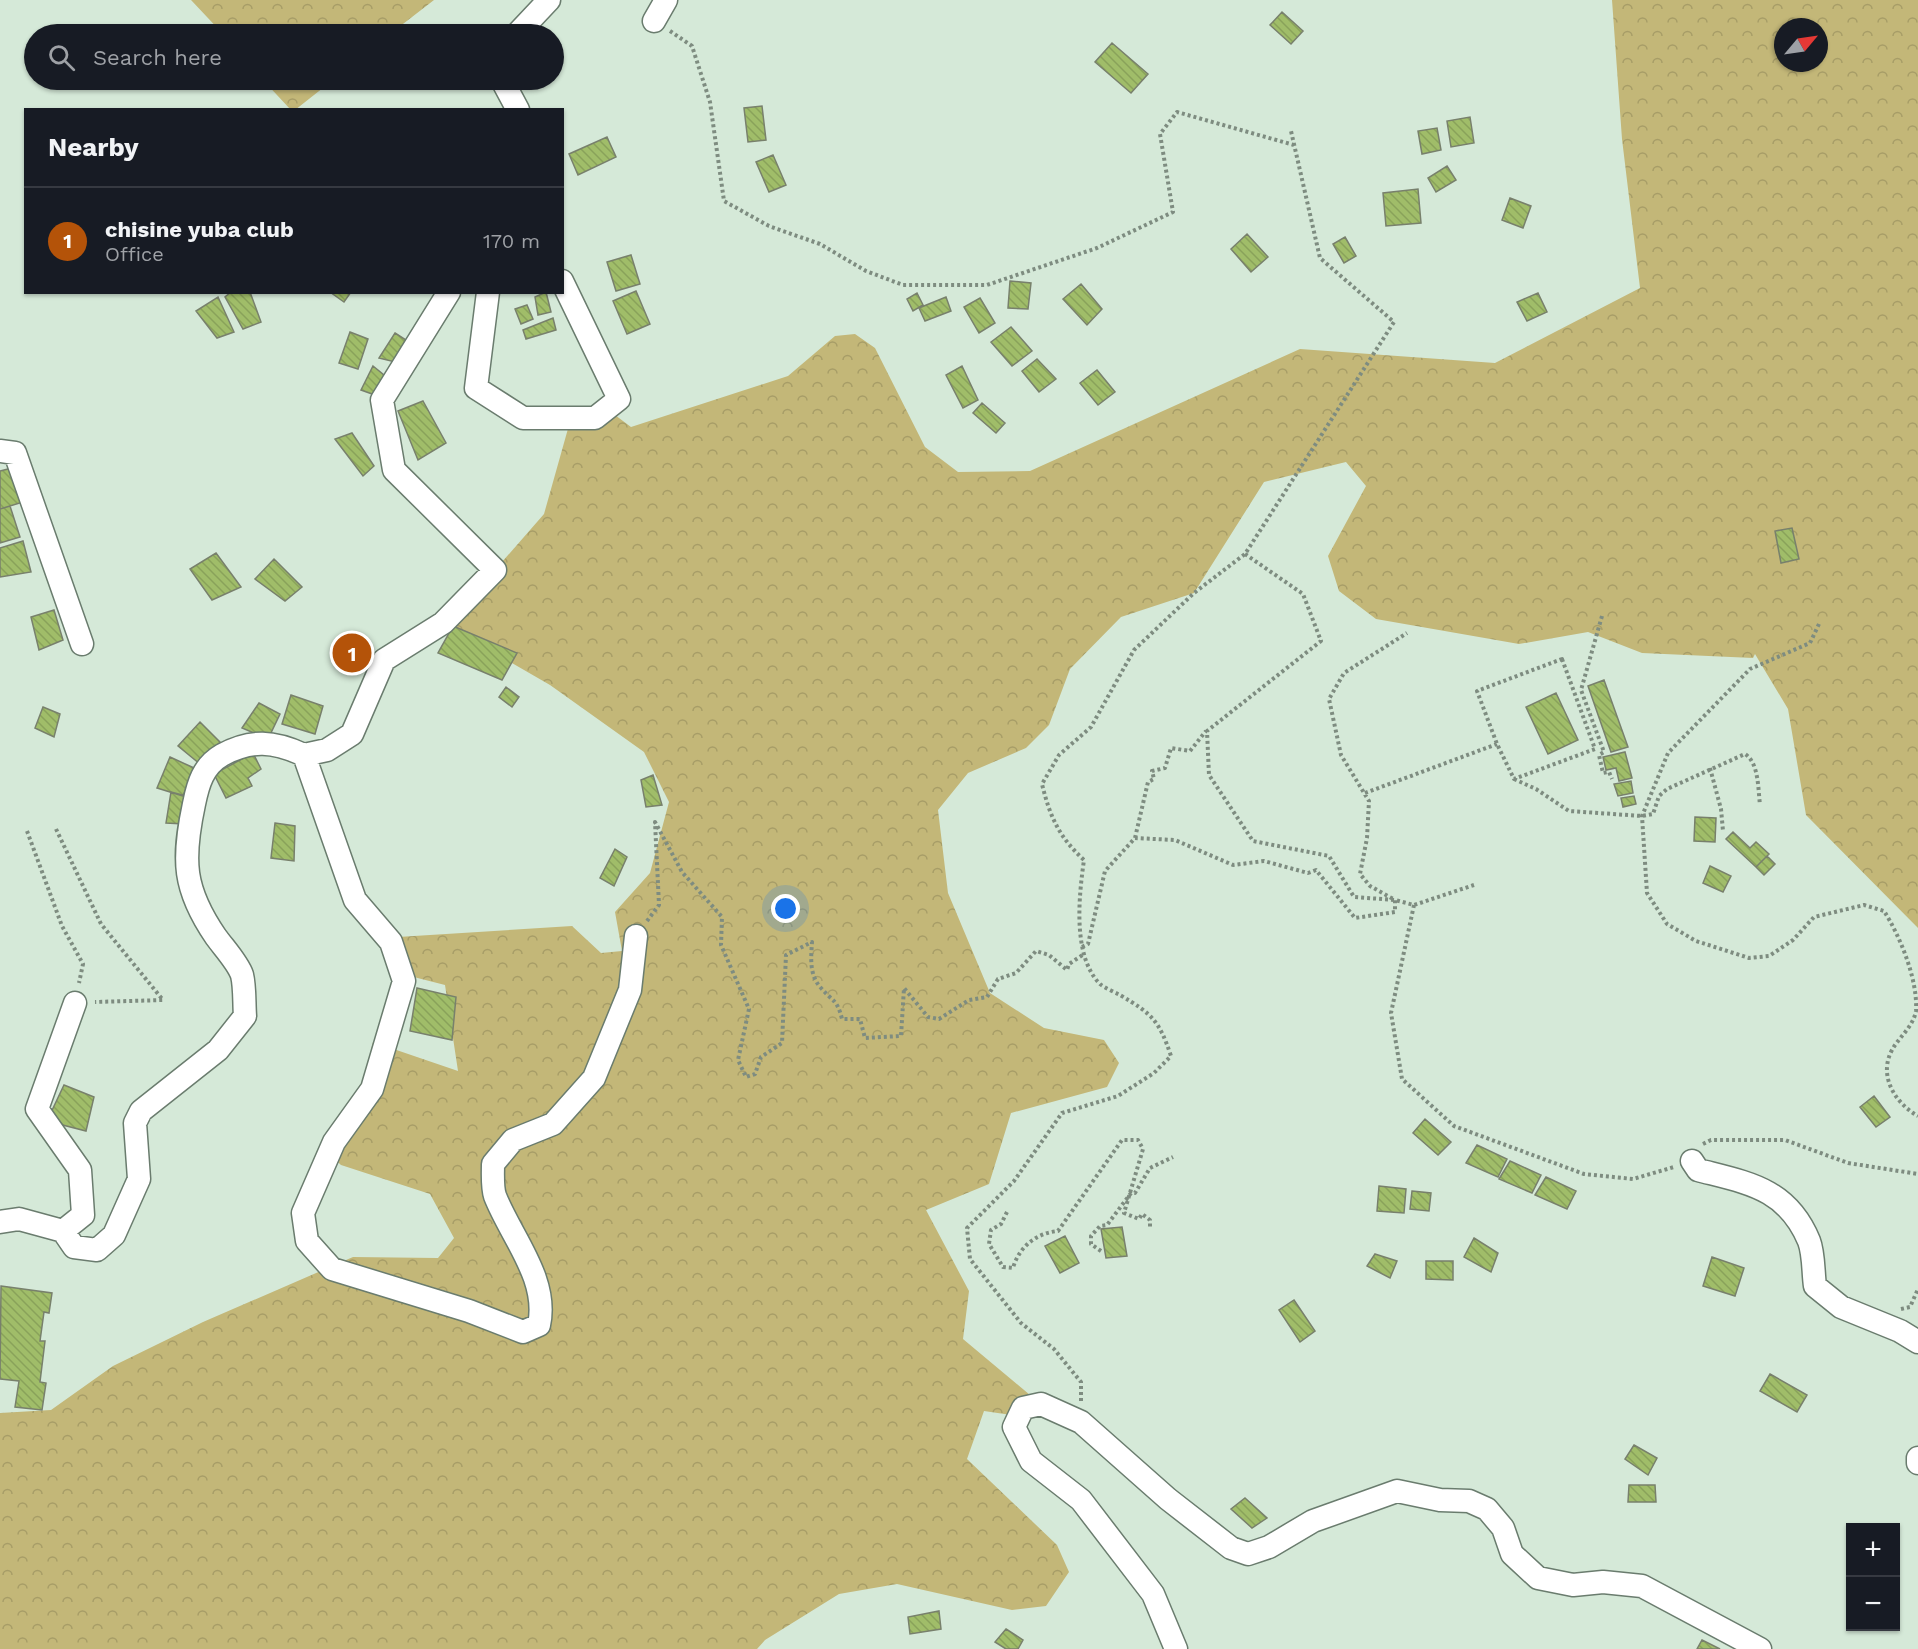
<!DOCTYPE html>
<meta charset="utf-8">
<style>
body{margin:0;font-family:"Work Sans",sans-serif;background:#20242c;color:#f1f3f6}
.controls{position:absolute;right:18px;bottom:18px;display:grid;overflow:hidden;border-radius:0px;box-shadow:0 2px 4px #0004}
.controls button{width:54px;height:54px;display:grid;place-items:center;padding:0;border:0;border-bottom:2px solid #363941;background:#171b24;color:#f1f3f6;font:30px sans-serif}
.compass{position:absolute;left:1774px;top:18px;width:54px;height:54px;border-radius:50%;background:#171b24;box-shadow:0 2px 4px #0004;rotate:61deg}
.you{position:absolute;left:786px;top:909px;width:21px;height:21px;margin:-15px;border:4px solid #fff;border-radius:50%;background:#1a73e8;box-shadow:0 0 0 9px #1a73e833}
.badge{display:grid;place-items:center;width:39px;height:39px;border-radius:50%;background:#b45309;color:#fff;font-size:20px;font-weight:700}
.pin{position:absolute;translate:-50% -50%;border:3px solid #fff;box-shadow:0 2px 6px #0006}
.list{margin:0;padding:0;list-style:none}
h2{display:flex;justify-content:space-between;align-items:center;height:78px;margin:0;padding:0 24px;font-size:26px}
h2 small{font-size:20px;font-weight:400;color:#9ea1a6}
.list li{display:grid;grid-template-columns:39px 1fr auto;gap:18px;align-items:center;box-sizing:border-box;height:108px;padding:0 24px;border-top:2px solid #363941}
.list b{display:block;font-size:22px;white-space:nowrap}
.list p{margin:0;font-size:20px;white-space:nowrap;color:#9ea1a6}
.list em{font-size:20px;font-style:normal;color:#9ea1a6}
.icon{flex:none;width:33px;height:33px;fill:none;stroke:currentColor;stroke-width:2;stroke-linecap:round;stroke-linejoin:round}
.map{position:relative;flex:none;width:1918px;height:1649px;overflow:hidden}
.search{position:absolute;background:#171b24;box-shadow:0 2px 4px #0004;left:24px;top:24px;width:540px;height:66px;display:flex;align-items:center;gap:15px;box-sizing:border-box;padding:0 21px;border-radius:33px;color:#9ea1a6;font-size:22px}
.panel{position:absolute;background:#171b24;box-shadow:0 2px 4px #0004;left:24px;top:108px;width:540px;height:186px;border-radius:0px}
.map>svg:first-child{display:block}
.forest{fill:url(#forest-crowns);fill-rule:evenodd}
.building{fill:url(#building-back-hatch);stroke:#78806c;stroke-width:1.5}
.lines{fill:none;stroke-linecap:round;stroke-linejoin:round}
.minor-casing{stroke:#6a7c6e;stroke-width:25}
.path{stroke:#7e8c80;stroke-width:4;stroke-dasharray:3 3;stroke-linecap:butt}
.minor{stroke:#fff;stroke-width:22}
</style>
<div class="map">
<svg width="1918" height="1649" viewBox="0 0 1918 1649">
<defs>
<pattern id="forest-crowns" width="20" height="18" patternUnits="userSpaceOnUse" patternTransform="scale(1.5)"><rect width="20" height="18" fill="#c3b778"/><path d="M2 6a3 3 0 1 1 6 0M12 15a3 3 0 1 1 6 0" fill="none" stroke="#a79d67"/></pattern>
<pattern id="building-back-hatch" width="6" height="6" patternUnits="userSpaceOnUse" patternTransform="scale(1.5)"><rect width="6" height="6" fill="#a0bd69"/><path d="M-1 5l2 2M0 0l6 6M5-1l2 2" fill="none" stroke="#89a25a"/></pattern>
</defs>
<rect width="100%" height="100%" fill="#d5e9d8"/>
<!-- forest -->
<path class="forest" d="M191,0H434L390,34H223Z
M1612,0H1918V928L1806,815L1788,709L1755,654L1753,658L1642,653L1588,632L1519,644L1376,619L1339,591L1328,556L1366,486L1346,462L1264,482L1194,593L1121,617L1070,669L1049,725L1026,748L968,773L938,810L948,893L990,993L1044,1028L1104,1040L1119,1063L1107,1087L1011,1113L989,1184L926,1210L969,1291L963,1339L1030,1395L1024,1417L984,1411L967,1459L1057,1545L1069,1572L1046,1606L1012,1610L897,1584L839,1594L765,1640L757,1649H0V1413L51,1410L113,1366L203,1322L353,1257L438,1258L454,1238L430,1194L341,1165L321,1147L364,1079L373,1042L458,1071L445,985L398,973V937L572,926L601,953L622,951L615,912L650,873L669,802L644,752L550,685L443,623L495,570L544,514L571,418L607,409L631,427L788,376L835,336L855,334L875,348L925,447L958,472L1030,471L1300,349L1495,363L1640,288L1622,139ZM1783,27H1819V63H1783Z
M263,80H333L295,110L290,109Z"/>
<!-- building -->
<path class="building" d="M1282,12L1303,31L1291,44L1270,25Z
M1112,43L1148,74L1131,93L1095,62Z
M762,106L766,140L748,142L744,108Z
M1470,117L1474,143L1451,147L1447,121Z
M1437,128L1441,150L1422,154L1418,131Z
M607,137L616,157L578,175L569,154Z
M773,155L786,185L769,192L756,162Z
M1447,166L1456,180L1436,192L1428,178Z
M1418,189L1421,223L1386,226L1383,193Z
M1510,198L1531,206L1523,228L1502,220Z
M1247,234L1268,257L1251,272L1231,249Z
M1345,237L1356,256L1344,263L1333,244Z
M631,255L640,284L616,291L607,262Z
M1010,281L1031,283L1028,309L1008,308Z
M1081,284L1102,309L1087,325L1063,299Z
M636,291L650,324L627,334L613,301Z
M231,292H250L261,322L243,329L225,297Z
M330,292H351L344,302Z
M546,292L551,312L538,315L535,297Z
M917,293L923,305L913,311L907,299Z
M1538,293L1547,312L1527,321L1517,302Z
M218,297L234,332L217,338L196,311Z
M946,297L951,311L925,321L919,308Z
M980,298L995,323L979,333L964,307Z
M527,305L533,319L521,324L515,309Z
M553,318L556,330L526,339L523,330Z
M1011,327L1032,351L1012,366L991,342Z
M350,332L368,339L358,369L339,363Z
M395,333L406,340L395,362L379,358Z
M1037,359L1056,379L1039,392L1022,371Z
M373,366L384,375L375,395L361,390Z
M962,366L978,400L963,408L946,375Z
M1097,370L1115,392L1098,405L1080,383Z
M423,401L446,443L418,460L398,411Z
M982,403L1005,423L996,433L973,413Z
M352,433L374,466L363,476L335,439Z
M12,468L23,502L0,509V471Z
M10,506L20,537L0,543V509Z
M1792,528L1799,559L1781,563L1775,531Z
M23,541L31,572L0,577V548Z
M216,553L241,587L212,600L190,569Z
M274,559L302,587L285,601L255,579Z
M54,610L63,640L39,650L31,617Z
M453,626L517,653L502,680L438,653Z
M1604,680L1628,747L1611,752L1588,686Z
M506,687L519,697L512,707L499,697Z
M1556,693L1578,740L1548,754L1526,707Z
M291,695L323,706L315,734L282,724Z
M259,703L280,714L268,739L242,728Z
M43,707L60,714L54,737L35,728Z
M200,722L220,742L200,764L178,746Z
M1625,752L1632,778L1619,781L1616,768L1606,770L1603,757Z
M253,753L261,769L248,778L252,786L226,798L214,774Z
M170,757L194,768L183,796L157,788Z
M653,775L662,805L646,807L641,780Z
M1631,781L1633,793L1618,796L1614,784Z
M171,792L190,797L184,824L166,823Z
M1634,796L1636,804L1623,807L1621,798Z
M1695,817L1716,818L1715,842L1694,841Z
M275,823L295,826L294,861L271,858Z
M1733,832L1750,848L1756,842L1769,854L1756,867L1726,839Z
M615,849L627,857L614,886L600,878Z
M1767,856L1775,864L1764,875L1756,867Z
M1710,866L1731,876L1723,892L1703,883Z
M417,988L456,997L452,1040L410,1031Z
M64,1085L94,1097L86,1131L47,1121Z
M1874,1096L1890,1117L1876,1127L1860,1107Z
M1425,1119L1451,1142L1438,1155L1413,1133Z
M1477,1145L1507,1159L1498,1177L1466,1163Z
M1510,1161L1541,1175L1532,1193L1499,1179Z
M1546,1177L1576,1191L1567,1209L1535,1195Z
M1379,1186L1406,1189L1404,1213L1377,1211Z
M1412,1191L1431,1193L1429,1211L1410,1209Z
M1122,1227L1127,1256L1106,1258L1101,1229Z
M1065,1236L1079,1263L1060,1273L1045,1246Z
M1474,1238L1498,1253L1491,1272L1464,1257Z
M1375,1254L1397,1261L1390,1278L1367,1266Z
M1712,1257L1744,1268L1735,1296L1703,1286Z
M1426,1261H1453V1280L1426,1279Z
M1,1286L52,1293L49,1313L44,1312L40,1341H45L40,1382L46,1383L42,1410L15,1407L19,1381L0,1379Z
M1294,1300L1315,1331L1300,1342L1279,1310Z
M1770,1374L1807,1395L1797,1412L1760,1391Z
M1634,1445L1657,1458L1648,1475L1625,1459Z
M1629,1485H1655L1656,1502H1628Z
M1245,1498L1267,1518L1252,1528L1231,1509Z
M939,1611L941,1629L910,1634L908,1617Z
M1006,1629L1023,1640L1018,1649H1006L995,1642Z
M1702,1640L1720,1649H1697Z"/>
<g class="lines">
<!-- minor casing -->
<g class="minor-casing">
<path id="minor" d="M654,21L666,0
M517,34L549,0
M502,80L518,110
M449,292L382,400L394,470L495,570L443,623L384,660L352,734L327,750L304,755L355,900L391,942L404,981L372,1089L334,1142L303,1213L307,1241L332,1269L469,1311L523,1332L539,1325C549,1279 511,1237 495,1196C492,1187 493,1174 493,1164L513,1140L553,1124L594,1078L630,990L636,936
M488,292L476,388L523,418H595L619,399L562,281
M0,451L15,453L82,644
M1692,1161L1698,1170C1748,1183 1787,1188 1809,1241C1814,1254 1813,1272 1815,1286L1841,1307L1900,1331L1918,1342
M0,1222L19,1219L63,1231L83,1215L80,1170L37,1109L75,1003
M63,1231L74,1247L97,1250L114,1235L139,1179L135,1123L141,1111L218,1050L245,1016C244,1003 245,987 242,975C238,963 224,948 216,937C183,889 182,860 194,804C198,784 203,766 222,755C251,739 274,741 304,755
M1918,1458V1463
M1176,1649L1153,1594L1081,1500L1031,1461L1014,1427L1023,1408L1041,1404L1081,1422L1168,1499L1231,1548L1248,1554L1269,1547L1313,1521L1397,1491L1440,1500L1469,1501L1487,1509L1503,1528L1512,1554L1538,1578L1573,1585L1603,1582L1642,1586L1760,1649"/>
</g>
<!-- path -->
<path class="path" d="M670,31L692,46L710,102L724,201L769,226L820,244L866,271L903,285H987L1097,248L1173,212L1160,134L1177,112L1294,145
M1245,554L1303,594L1321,641L1207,731L1209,775L1253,841L1329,856L1354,897L1395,900L1414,905L1474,885
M1602,616L1581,690L1604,752L1599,755L1603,773L1609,772L1612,779
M1819,624L1810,643L1750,669L1668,753L1642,816L1647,893L1667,924L1696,941L1749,958L1769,956L1793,940L1814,917L1864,905L1884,911C1900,936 1918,980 1916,1011C1913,1027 1899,1037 1892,1050C1878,1076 1895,1103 1918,1116
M1562,659L1595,749L1514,779L1497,744L1477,691Z
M1710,768L1721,809L1723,831
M1514,779L1536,789L1569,811L1642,816L1653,814L1659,796L1667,789L1745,754C1759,763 1758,789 1760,805
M1365,793L1497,744
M56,829L101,924L163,1000L95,1002
M27,831L62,926L83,964L79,983
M1135,838L1148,782L1154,779L1152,771L1165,768L1171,748L1190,751L1206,731
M1414,905L1391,1013L1402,1079L1454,1126L1584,1174L1633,1179L1674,1167
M647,921L659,905L655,822L682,872L722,917L721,945L749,1009L738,1060L746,1077L755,1074L761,1057L782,1043L786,955L812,942C811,958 809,975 821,988C833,1002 837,999 842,1019H860L865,1038L901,1036L904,988L928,1017L939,1019L969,1000L987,997L998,979L1016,973L1036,951L1049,955L1067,970L1069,964L1084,954
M1082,947L1088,944L1105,871L1135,838L1175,840L1233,865L1264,861L1308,873L1316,870L1355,918L1395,912V900L1370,886L1360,874L1367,838L1369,801L1341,755L1329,699L1344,673L1407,633
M1703,1144L1711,1140H1785L1848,1163L1918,1174
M1007,1212L1001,1224L991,1230L989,1244L1003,1267L1013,1268C1019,1247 1036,1233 1058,1231L1122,1140H1138L1143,1149L1124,1213L1139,1219L1142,1214L1150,1220V1229
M1101,1251L1091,1244V1236L1100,1226L1107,1225L1131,1193H1135L1150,1168L1173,1157
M1901,1309L1910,1307L1918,1289
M1081,1401V1382L1054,1349L1021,1323L970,1259L967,1228L1014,1181L1062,1113L1118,1096L1154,1073L1171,1056C1159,1020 1152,1014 1120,995C1114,992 1105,988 1100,984C1072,956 1079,895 1084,860C1059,837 1050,817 1042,784L1059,755L1091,727L1134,650L1194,593L1245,554L1394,322L1320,258L1291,131"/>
<!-- minor -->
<use href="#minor" class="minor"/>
</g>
</svg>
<div class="controls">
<button>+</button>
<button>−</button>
</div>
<svg class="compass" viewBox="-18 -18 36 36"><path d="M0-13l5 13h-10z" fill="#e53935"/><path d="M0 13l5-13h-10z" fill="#9ea1a6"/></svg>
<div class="you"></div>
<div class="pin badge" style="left:352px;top:653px">1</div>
<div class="search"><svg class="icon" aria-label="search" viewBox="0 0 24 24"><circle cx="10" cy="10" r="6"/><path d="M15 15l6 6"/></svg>Search here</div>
<section class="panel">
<h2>Nearby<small></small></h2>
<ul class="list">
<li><span class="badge">1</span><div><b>chisine yuba club</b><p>Office</p></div><em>170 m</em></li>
</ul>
</section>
</div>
